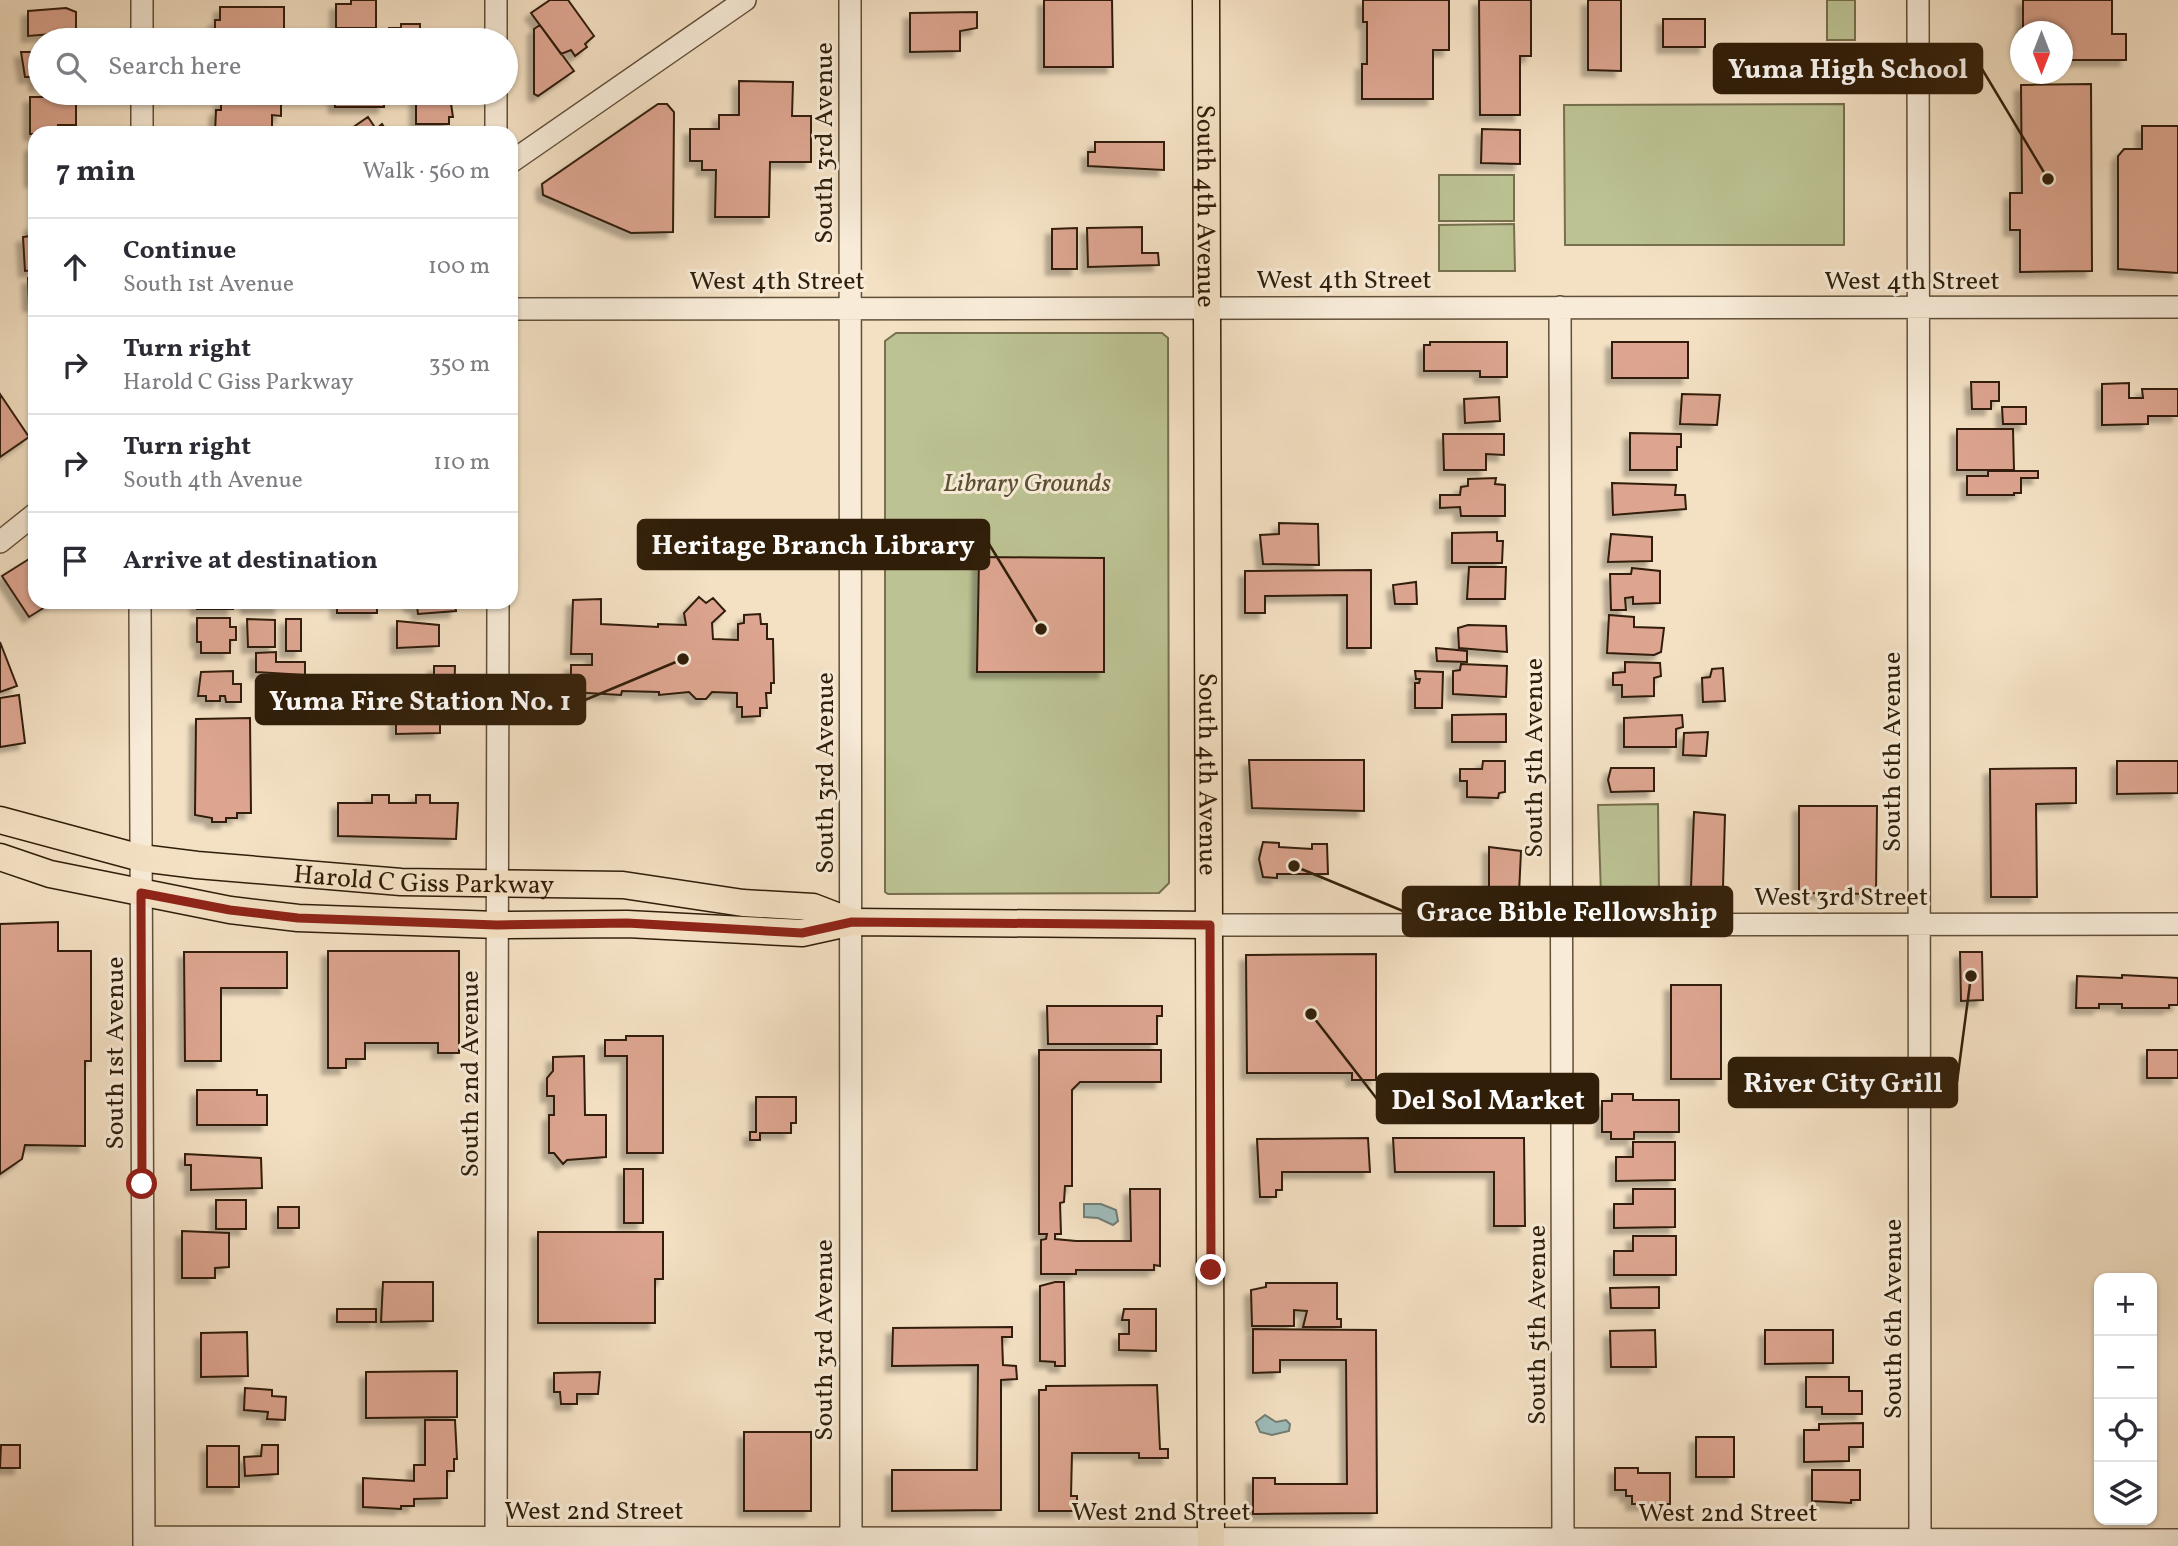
<!DOCTYPE html>
<meta charset="utf-8">
<style>
body{margin:0;font-family:Vollkorn,serif;background:#f2f2f3;color:#2b2b33}
.controls{position:absolute;right:21px;bottom:21px;display:grid;overflow:hidden;border-radius:14px;box-shadow:0 2px 5px #0004}
.controls button{width:63px;height:63px;display:grid;place-items:center;padding:0;border:0;border-bottom:2px solid #e1e1e2;background:#fff;color:#2b2b33;font:35px sans-serif}
.compass{position:absolute;left:2010px;top:21px;width:63px;height:63px;border-radius:50%;background:#fff;box-shadow:0 2px 5px #0004;rotate:180deg}
.stop{position:absolute;width:21px;height:21px;margin:-16px;border:5px solid #8f2418;border-radius:50%;background:#fff}
.stop.end{background:#8f2418;border-color:#fff;box-shadow:0 2px 7px #0008}
.list{margin:0;padding:0;list-style:none}
h2{display:flex;justify-content:space-between;align-items:center;height:91px;margin:0;padding:0 28px;font-size:30px}
h2 small{font-size:23px;font-weight:400;color:#7c7c81}
.list li{display:grid;grid-template-columns:46px 1fr auto;gap:21px;align-items:center;box-sizing:border-box;height:98px;padding:0 28px;border-top:2px solid #e1e1e2}
.list b{display:block;font-size:26px;white-space:nowrap}
.list p{margin:0;font-size:23px;white-space:nowrap;color:#7c7c81}
.list em{font-size:23px;font-style:normal;color:#7c7c81}
.icon{flex:none;width:38px;height:38px;fill:none;stroke:currentColor;stroke-width:2;stroke-linecap:round;stroke-linejoin:round}
.map{position:relative;flex:none;width:2178px;height:1546px;overflow:hidden}
.search{position:absolute;background:#fff;box-shadow:0 2px 5px #0004;left:28px;top:28px;width:490px;height:77px;display:flex;align-items:center;gap:18px;box-sizing:border-box;padding:0 24px;border-radius:38px;color:#7c7c81;font-size:26px}
.panel{position:absolute;background:#fff;box-shadow:0 2px 5px #0004;left:28px;top:126px;width:490px;height:483px;border-radius:21px}
.map>svg:first-child{display:block}
.green{fill:#bcc293;stroke:#76704e;stroke-width:2}
.water{fill:#9ebcbb;stroke:#727d74;stroke-width:2}
.building{fill:#dda590;stroke:#301e09;stroke-width:2;filter:url(#shadow)}
.lines{fill:none;stroke-linecap:round;stroke-linejoin:round}
.minor-casing{stroke:#614f38;stroke-width:24}
.major-casing{stroke:#301e09;stroke-width:29}
.minor{stroke:#f8ecd9;stroke-width:21}
.major{stroke:#f4e1c4;stroke-width:26}
.route{stroke:#8f2418;stroke-width:9}
.labels{text-anchor:middle;stroke-width:6;stroke-linejoin:round;paint-order:stroke}
.street-label{font-size:26px;fill:#301e09;stroke:#f8ecd9}
.park-label{font-size:26px;font-style:italic;fill:#5a4f32;stroke:#f8ecd9}
.leader{fill:none;stroke:#301e09;stroke-width:2.5}
.callout-dot{fill:#301e09;stroke:#f8ecd9;stroke-width:2.5}
.callout{fill:#301e09;stroke:#301e09;stroke-width:2.5}
.callout-label{font-size:28px;text-anchor:middle;font-weight:bold;fill:#fff}
</style>
<div class="map">
<svg width="2178" height="1546" viewBox="0 0 2178 1546">
<defs>
<filter id="shadow"><feDropShadow dx="-6" dy="6" stdDeviation="2" flood-color="#0004"/></filter>
</defs>
<rect width="100%" height="100%" fill="#f4e1c4"/>
<filter id="stains"><feTurbulence type="fractalNoise" baseFrequency=".00286" numOctaves="4"/><feColorMatrix values="0 0 0 0 .2 0 0 0 0 .09 0 0 0 0 .02 0 0 0 .5 -.17"/></filter>
<radialGradient id="worn" r=".72"><stop offset=".6" stop-color="#630" stop-opacity="0"/><stop offset="1" stop-color="#630" stop-opacity=".3"/></radialGradient>
<!-- green -->
<path class="green" d="M1827,0H1855V40H1827Z
M1844,104V245H1565L1564,105Z
M1439,175H1514V221H1439Z
M1514,224L1515,271H1439V225Z
M896,333H1162L1168,338L1169,883L1159,893L888,894L885,892V341Z
M1658,804L1659,895H1601L1598,805Z"/>
<!-- water -->
<path class="water" d="M1084,1204H1101L1116,1210L1118,1221L1113,1225L1098,1218L1084,1217Z
M1265,1415L1276,1422L1286,1420L1290,1424L1289,1431L1272,1435L1260,1432L1256,1422Z"/>
<!-- building -->
<path class="building" d="M351,0H376V28H336V4H351Z
M550,0H568L594,36L585,44L587,47L575,56L571,50L561,54L531,13Z
M1044,0H1112L1113,67H1044Z
M1363,0H1449V50H1433V99H1362V64H1367V22H1363Z
M1479,0H1531V56H1520V115H1480Z
M1588,0H1621V71L1588,70Z
M2023,0H2112V34H2126V60H2062V32H2023Z
M220,7H284V40H215V20H220Z
M66,8L76,12V32L28,36V11Z
M977,12V28L960,31V51L910,52V13Z
M1663,19H1705V47H1663Z
M401,24H420V33L448,34V40H328V33L389,32V28H401Z
M540,25L574,71L538,96L534,94V29Z
M21,52H40V85H35V77H25Z
M739,81L793,82L792,116H811V162H770L769,217H715L716,170H702V161H690V129H719V115H739Z
M2091,84L2092,271L2020,272V230H2010V193H2022L2021,85Z
M334,93H384V107H335Z
M30,97H76V125H58V133L30,134Z
M416,97H450L453,117H449V124H416Z
M221,100H281V116L272,115V131L215,133L216,110H221Z
M658,104H667L674,112L673,232L631,233L543,195L542,184Z
M368,117L376,129L382,124L388,133H355L352,128Z
M2142,126H2178V273L2118,269V156L2124,149H2142Z
M1482,129L1520,130V164L1481,163Z
M1095,142H1164V170L1088,166V152H1095Z
M31,146H35V181H31Z
M31,225H35V270L25,271L23,237L30,236Z
M1142,227V253H1158L1159,265L1088,267L1087,228Z
M1077,228V269H1052V229Z
M28,278H35V305H29Z
M1430,342H1507V377H1480V371H1424V345H1430Z
M1612,342H1688V378H1612Z
M1971,382H1999V401H1991V409H1972Z
M2129,383V398H2143L2142,389H2178V416H2148V424L2102,425V384Z
M0,394L29,437L0,457Z
M1682,394L1720,395L1717,425L1680,424Z
M1499,397L1500,421L1465,423L1464,399Z
M2002,407H2026V424H2003Z
M1957,429H2013L2014,470H1957Z
M1630,433L1681,434V447H1677V470H1630Z
M1443,434H1504V455L1486,454V470H1444Z
M1988,471H2038V478H2021V493H2014V495H1967V476H1988Z
M1496,478L1495,484L1505,485V516H1461L1460,507L1440,508V495H1460L1461,487L1468,486V479Z
M1612,483L1676,485L1675,495H1685L1686,509L1613,515Z
M1279,523L1318,524L1319,565L1263,564L1260,535L1279,534Z
M1497,532V541H1503L1502,563H1452V533Z
M1611,534L1652,537V561L1608,562Z
M979,557L1104,558V672H977Z
M29,559L35,568V602H53L29,617L2,576Z
M1469,567H1506L1505,599H1467Z
M1632,568L1660,571V603L1633,604V597L1625,598L1626,610H1611L1610,574H1631Z
M1371,570V648H1347V595L1265,596V613H1245V571Z
M1416,582L1417,604H1395L1393,585Z
M699,597L706,603L713,598L725,611L712,623L713,639L738,640V624L744,623V615L760,614L761,624H767V639H773L774,683H771V693H766L767,708H760V716L742,717V707H737V693L712,692L706,699H696L689,692L659,695V692L622,691L621,695L571,692V665H592V654H571L573,600L601,599V624L658,627V624L686,625L684,613Z
M197,602H233V609H197Z
M247,602H280V608H247Z
M337,602H377V613H337Z
M410,602H455L456,611L418,614L417,606H411Z
M1609,615L1634,617V627L1664,628L1661,652L1654,655L1607,653Z
M197,618H230V627H236V640H230V653H201V642H197Z
M247,619L275,620V647H248Z
M286,619H301V651H286Z
M397,621L439,625V646L397,648Z
M1468,625L1506,626L1507,652L1459,648L1458,628Z
M0,642L17,686L0,692Z
M1436,648L1467,651V662L1437,661Z
M276,652V662H305V675L256,672V653Z
M1625,662L1660,663L1661,676L1654,678V696L1622,697V685H1613V673L1625,672Z
M1461,664L1507,666L1506,697L1453,694V671L1460,670Z
M434,666H455L454,700H405V677H434Z
M1723,668L1725,701L1703,702L1702,678L1710,677L1712,669Z
M233,671V684H241V702H226L225,696H220V701H206V696H198L201,672Z
M1415,671L1443,672L1442,708H1415V683H1419L1420,679H1416Z
M19,695L25,743L0,747V698Z
M396,711H440V733L396,734Z
M1506,714V742H1452V715Z
M1682,715L1683,727L1676,729V747H1624V718Z
M250,718L251,813H237V818H226V822H212V818L195,815L196,719Z
M1708,732L1706,756L1683,755L1684,733Z
M1249,760H1364V811L1252,808Z
M1483,761H1505V792L1499,793L1498,798L1467,797V781H1460V769H1482Z
M2117,761H2178V793L2117,794Z
M1611,768H1654V791L1611,792L1608,780Z
M2076,768V803L2036,804L2037,897H1991L1990,769Z
M372,795H389V803H416V795H430V803H458L456,839L338,836V803H372Z
M1799,806H1877L1876,894L1799,893Z
M1694,812L1725,815L1723,887H1691Z
M1263,842L1279,843V847L1312,849V844H1327L1328,874H1277V878L1263,877L1259,859Z
M1489,847L1521,851L1519,893L1489,892Z
M58,922V951H91V1061H85V1146L25,1145L22,1159L0,1174V924Z
M328,951H459V1053H438V1043H365V1059H346V1068H328Z
M184,952H287V988H221V1061H185Z
M1960,952H1982L1983,1000L1961,1001Z
M1376,954V1080H1352V1073H1247L1246,955Z
M2122,975L2178,978V1005H2169V1008H2122V1004H2099V1008H2076L2077,976L2122,978Z
M1671,985H1721V1079H1671Z
M1047,1006H1162V1016H1157V1044H1048Z
M626,1036H663V1153H627V1056H605V1040H626Z
M1039,1050H1161V1082H1080L1072,1090V1186H1065L1064,1202L1060,1203L1061,1234H1055V1239L1076,1241H1131L1130,1189H1160V1266L1154,1265V1270H1076V1274H1041V1240L1046,1239L1047,1234H1039Z
M2147,1050H2178V1078H2147Z
M584,1056L585,1115H606V1157L567,1160L563,1164L554,1153H549V1115H554V1096H547V1078L553,1071V1057Z
M197,1090H257V1095H267V1125H197Z
M1612,1094H1633V1100H1679V1132H1634V1139H1611V1132H1602V1101H1612Z
M756,1097H796V1123H791V1133H760V1140H750V1132H756Z
M1368,1138L1370,1172H1282V1190H1276V1197H1260L1257,1139Z
M1393,1138H1524L1525,1226H1494V1172H1395Z
M1633,1142H1675V1180L1616,1181V1157H1633Z
M185,1154L261,1158L262,1188L191,1190V1165H185Z
M624,1169H643V1223H624Z
M1633,1189H1675V1227L1614,1228V1204H1633Z
M216,1200H246V1229H216Z
M278,1207H299V1228H278Z
M182,1231L229,1233V1267L215,1268V1278H182Z
M538,1232H663V1279H655V1323H538Z
M1633,1236H1676V1275H1614V1251H1633Z
M383,1282H433V1321L381,1322Z
M1055,1282H1064L1065,1366H1055V1362L1040,1361V1286Z
M1266,1283H1337V1319H1341V1327H1303L1307,1311L1294,1310V1326H1252L1251,1290L1266,1287Z
M1659,1287V1308H1611L1610,1288Z
M337,1309H376V1322H337Z
M1124,1309H1156V1351L1119,1350V1334H1129V1320H1122Z
M1012,1327V1337H1002L1003,1365L1016,1366L1017,1379L1001,1380V1510L892,1511V1470H977L978,1365L892,1366L893,1328Z
M1253,1329L1376,1330L1377,1513L1253,1514V1478H1275V1484H1347L1346,1360H1280V1372L1253,1373Z
M1655,1330L1656,1367H1611L1610,1331Z
M1765,1330H1833V1363L1765,1364Z
M247,1332L248,1376L201,1377V1333Z
M457,1371V1417L366,1418V1372Z
M600,1372L598,1394H577V1404H561L560,1392H554V1373Z
M1806,1377H1849V1391H1862V1414H1822V1407H1806Z
M1157,1385L1160,1449H1168V1458H1139V1453H1072L1071,1496H1077V1511H1039V1390H1046V1386Z
M245,1388L272,1390V1396L286,1397L285,1420L267,1419L268,1412L244,1410Z
M425,1420H455L457,1459H454V1471H447V1498L414,1499V1506H401V1509L363,1507V1478L414,1481V1465H425Z
M1863,1423V1447H1849V1461L1804,1462V1430H1819V1424Z
M744,1432H811V1511H744Z
M1696,1437H1734V1477H1696Z
M1,1445H20V1468H0Z
M262,1445H278V1474L245,1476L244,1457L261,1456Z
M207,1446H239V1487H207Z
M1615,1468H1638V1473H1670V1504H1632V1496H1626V1490H1615Z
M1812,1470H1860V1500H1851V1503L1812,1501Z"/>
<g class="lines">
<!-- minor casing -->
<g class="minor-casing">
<path id="minor" d="M142,0V40
M850,0L851,1546
M1918,0L1920,1546
M496,40V0
M142,93V133
M496,133V93
M511,162L745,0
M1560,307L1563,1546
M511,309L2178,307
M0,542L35,514
M140,602L144,1546
M1210,925L2178,924
M144,1537L2178,1540
M496,1546L498,602"/>
</g>
<!-- major casing -->
<g class="major-casing">
<g id="major">
<path id="s1" d="M1206,0L1211,1546"/>
<path id="s2" d="M0,820L141,858L197,865L401,882L623,885L743,903L813,907L852,922"/>
<path d="M0,857L50,874L230,910L298,918L497,925L627,924L802,933L852,922L1210,925"/>
</g>
</g>
<!-- minor -->
<use href="#minor" class="minor"/>
<!-- major -->
<use href="#major" class="major"/>
</g>
<g class="lines">
<!-- route -->
<path class="route" d="M142,1184L141,893L230,910L298,918L497,925L627,923L802,933L852,922L1210,925L1211,1270"/>
</g>
<g class="labels">
<!-- street labels -->
<g class="street-label">
<text transform="translate(823 143) rotate(-90)" y="9">South 3rd Avenue</text>
<text dy="9" stroke="none"><textPath href="#s1" startOffset="206">South 4th Avenue</textPath></text>
<text x="1344" y="288">West 4th Street</text>
<text x="777" y="289">West 4th Street</text>
<text x="1912" y="289">West 4th Street</text>
<text transform="translate(1891 752) rotate(-90)" y="9">South 6th Avenue</text>
<text transform="translate(1533 758) rotate(-90)" y="9">South 5th Avenue</text>
<text transform="translate(824 773) rotate(-90)" y="9">South 3rd Avenue</text>
<text dy="9" stroke="none"><textPath href="#s1" startOffset="774">South 4th Avenue</textPath></text>
<text dy="9" stroke="none"><textPath href="#s2" startOffset="430">Harold C Giss Parkway</textPath></text>
<text x="1841" y="905">West 3rd Street</text>
<text transform="translate(114 1053) rotate(-90)" y="9">South 1st Avenue</text>
<text transform="translate(469 1074) rotate(-90)" y="9">South 2nd Avenue</text>
<text transform="translate(1892 1319) rotate(-90)" y="9">South 6th Avenue</text>
<text transform="translate(1536 1325) rotate(-90)" y="9">South 5th Avenue</text>
<text transform="translate(823 1340) rotate(-90)" y="9">South 3rd Avenue</text>
<text x="594" y="1519">West 2nd Street</text>
<text x="1161" y="1520">West 2nd Street</text>
<text x="1728" y="1521">West 2nd Street</text>
</g>
<!-- park labels -->
<g class="park-label">
<text x="1027" y="491">Library Grounds</text>
</g>
</g>
<!-- callouts -->
<path class="leader" d="M2048 179L1982 69M1041 629L989 544M683 659L585 700M1294 866L1403 911M1971 976L1957 1082M1311 1014L1377 1099"/>
<g class="callout-dot">
<circle cx="2048" cy="179" r="7"/>
<circle cx="1041" cy="629" r="7"/>
<circle cx="683" cy="659" r="7"/>
<circle cx="1294" cy="866" r="7"/>
<circle cx="1971" cy="976" r="7"/>
<circle cx="1311" cy="1014" r="7"/>
</g>
<g class="callout">
<rect x="1714" y="44" width="268" height="49" rx="7"/>
<rect x="638" y="520" width="351" height="49" rx="7"/>
<rect x="256" y="675" width="329" height="49" rx="7"/>
<rect x="1403" y="887" width="329" height="49" rx="7"/>
<rect x="1729" y="1058" width="228" height="49" rx="7"/>
<rect x="1377" y="1074" width="221" height="49" rx="7"/>
</g>
<g class="callout-label">
<text x="1848" y="78">Yuma High School</text>
<text x="813" y="554">Heritage Branch Library</text>
<text x="420" y="710">Yuma Fire Station No. 1</text>
<text x="1567" y="921">Grace Bible Fellowship</text>
<text x="1843" y="1092">River City Grill</text>
<text x="1488" y="1109">Del Sol Market</text>
</g>
<rect width="100%" height="100%" filter="url(#stains)"/>
<rect width="100%" height="100%" fill="url(#worn)"/>
</svg>
<div class="controls">
<button>+</button>
<button>−</button>
<button><svg class="icon" aria-label="locate" viewBox="0 0 24 24"><circle cx="12" cy="12" r="6"/><path d="M12 2v4M12 18v4M2 12h4M18 12h4"/></svg></button>
<button><svg class="icon" aria-label="layers" viewBox="0 0 24 24"><path d="M12 4l9 5-9 5-9-5zM3 14l9 5 9-5"/></svg></button>
</div>
<svg class="compass" viewBox="-18 -18 36 36"><path d="M0-13l5 13h-10z" fill="#e53935"/><path d="M0 13l5-13h-10z" fill="#7c7c81"/></svg>
<div class="stop" style="left:142px;top:1184px"></div>
<div class="stop end" style="left:1211px;top:1270px"></div>
<div class="search"><svg class="icon" aria-label="search" viewBox="0 0 24 24"><circle cx="10" cy="10" r="6"/><path d="M15 15l6 6"/></svg>Search here</div>
<section class="panel">
<h2>7 min<small>Walk · 560 m</small></h2>
<ul class="list">
<li><svg class="icon" aria-label="ahead" viewBox="0 0 24 24"><path d="M12 20V5M6 11l6-6 6 6"/></svg><div><b>Continue</b><p>South 1st Avenue</p></div><em>100 m</em></li>
<li><svg class="icon" aria-label="right" viewBox="0 0 24 24"><path d="M7 20v-9h11M14 6l5 5-5 5"/></svg><div><b>Turn right</b><p>Harold C Giss Parkway</p></div><em>350 m</em></li>
<li><svg class="icon" aria-label="right" viewBox="0 0 24 24"><path d="M7 20v-9h11M14 6l5 5-5 5"/></svg><div><b>Turn right</b><p>South 4th Avenue</p></div><em>110 m</em></li>
<li><svg class="icon" aria-label="arrive" viewBox="0 0 24 24"><path d="M6 21V4h12l-3 4 3 4H6"/></svg><div><b>Arrive at destination</b></div></li>
</ul>
</section>
</div>
